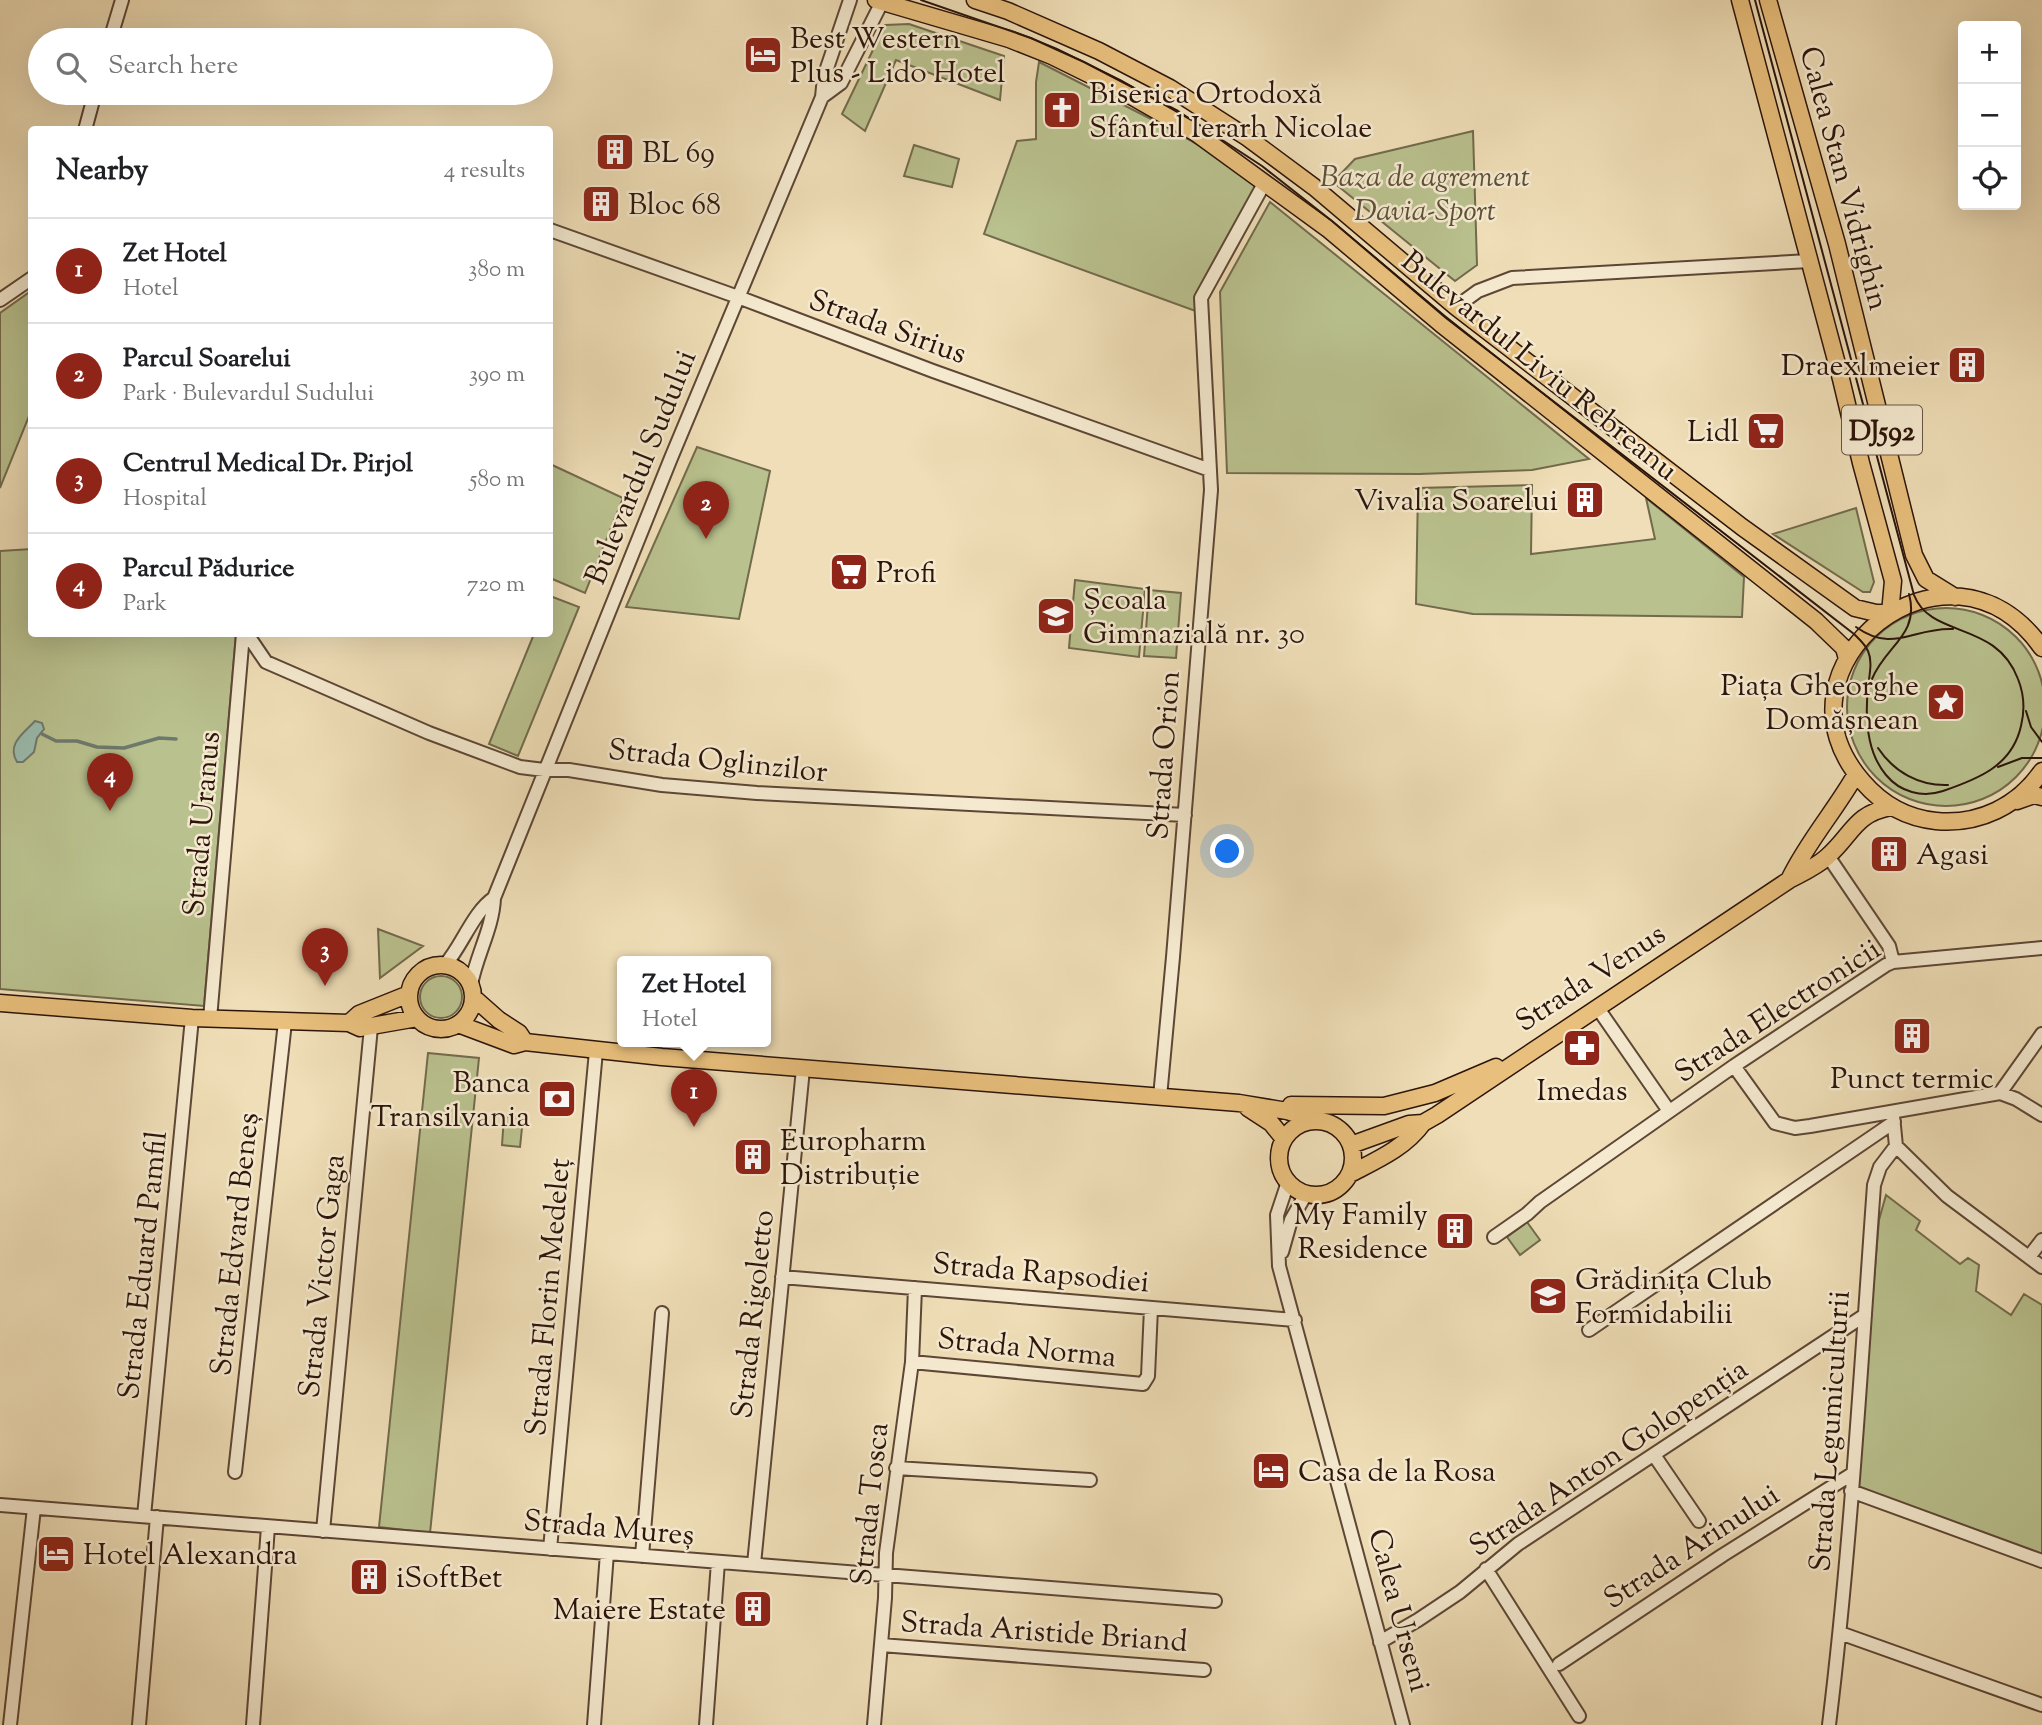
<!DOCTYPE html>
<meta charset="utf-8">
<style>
body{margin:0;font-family:"Sorts Mill Goudy",serif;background:#f2f2f2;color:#202124}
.controls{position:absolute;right:21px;top:21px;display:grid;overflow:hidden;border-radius:7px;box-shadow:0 7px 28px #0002}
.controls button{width:63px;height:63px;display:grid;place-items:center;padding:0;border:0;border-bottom:2px solid #e0e0e0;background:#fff;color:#202124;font:35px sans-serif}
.you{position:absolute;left:1228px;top:852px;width:24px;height:24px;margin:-18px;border:5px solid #fff;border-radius:50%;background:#1a73e8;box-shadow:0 0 0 10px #1a73e833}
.badge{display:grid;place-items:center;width:46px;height:46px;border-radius:50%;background:#8f2418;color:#fff;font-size:23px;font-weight:700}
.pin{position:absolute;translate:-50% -58px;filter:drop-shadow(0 2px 4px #0008)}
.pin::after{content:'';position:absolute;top:37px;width:24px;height:21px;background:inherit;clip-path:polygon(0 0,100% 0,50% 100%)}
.popup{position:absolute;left:617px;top:956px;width:154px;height:91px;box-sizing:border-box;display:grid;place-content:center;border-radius:7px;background:#fff;filter:drop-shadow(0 2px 5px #0005);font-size:23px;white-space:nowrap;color:#757577}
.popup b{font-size:26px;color:#202124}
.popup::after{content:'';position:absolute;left:50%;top:100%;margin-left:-14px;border:14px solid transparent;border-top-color:#fff}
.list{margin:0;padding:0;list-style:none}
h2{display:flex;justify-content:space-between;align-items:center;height:91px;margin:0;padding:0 28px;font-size:30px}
h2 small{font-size:23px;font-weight:400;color:#757577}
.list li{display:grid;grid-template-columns:46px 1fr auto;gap:21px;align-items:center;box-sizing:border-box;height:105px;padding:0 28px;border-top:2px solid #e0e0e0}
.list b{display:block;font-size:26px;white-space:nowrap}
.list p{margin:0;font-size:23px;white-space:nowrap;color:#757577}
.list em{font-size:23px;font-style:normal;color:#757577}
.icon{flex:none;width:38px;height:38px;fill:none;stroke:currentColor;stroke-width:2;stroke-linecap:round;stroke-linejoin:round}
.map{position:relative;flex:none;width:2042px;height:1725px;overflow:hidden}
.search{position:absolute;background:#fff;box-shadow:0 7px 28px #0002;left:28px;top:28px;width:525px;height:77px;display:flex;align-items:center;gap:18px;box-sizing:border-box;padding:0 24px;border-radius:38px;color:#757577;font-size:26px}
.panel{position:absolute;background:#fff;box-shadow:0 7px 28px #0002;left:28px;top:126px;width:525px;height:511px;border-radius:7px}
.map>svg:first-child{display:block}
.green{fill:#b9c18e;stroke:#726a4c;stroke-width:2}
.water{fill:#9abcaf;stroke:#6e796d;stroke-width:2}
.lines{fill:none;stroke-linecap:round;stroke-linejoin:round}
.stream{stroke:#6e796d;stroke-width:3.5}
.minor-casing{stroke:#5d4635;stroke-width:16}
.major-casing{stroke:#2c140a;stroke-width:19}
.minor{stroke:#f5ead0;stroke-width:12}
.major{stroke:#e8bf7c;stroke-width:16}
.tram{stroke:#2c140a;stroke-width:2}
.labels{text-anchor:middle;stroke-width:5;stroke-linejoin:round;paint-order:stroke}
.shield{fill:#f5ead0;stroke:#685445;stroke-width:2}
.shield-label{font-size:28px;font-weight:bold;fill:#2c140a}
.poi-label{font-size:30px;fill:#2c140a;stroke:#f5ead0;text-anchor:start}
.park-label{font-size:30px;font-style:italic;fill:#5d5138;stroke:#f5ead0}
.street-label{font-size:30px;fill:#2c140a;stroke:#f5ead0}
</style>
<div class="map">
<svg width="2042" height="1725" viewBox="0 0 2042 1725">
<rect width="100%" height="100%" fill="#efdeb7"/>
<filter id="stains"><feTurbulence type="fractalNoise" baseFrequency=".00286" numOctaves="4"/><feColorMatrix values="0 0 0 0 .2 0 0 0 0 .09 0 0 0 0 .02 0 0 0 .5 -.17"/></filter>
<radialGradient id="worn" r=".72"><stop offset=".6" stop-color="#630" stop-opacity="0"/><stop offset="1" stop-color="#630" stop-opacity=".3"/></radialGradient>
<!-- green -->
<path class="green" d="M909,24L1004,56L1000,100L896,60L865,131L842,114L885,25Z
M1039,62L1155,121L1265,182L1201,313L984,234L1017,141L1036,139V82Z
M1473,131L1477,265L1455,281L1333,182L1355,159Z
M914,145L959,159L952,187L904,176Z
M1270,202L1589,459L1532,470L1419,474L1227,473L1220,292Z
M31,291V411L0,488V313Z
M697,447L770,471L739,619L626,607Z
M550,464L623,498L585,593L550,578Z
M1532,485L1531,554L1655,539L1646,498L1744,577L1742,617L1473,614L1416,604L1418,488Z
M1856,508L1874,582L1870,592H1863L1773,534Z
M31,549L32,634H236L204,1006L0,989V551Z
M1075,580L1145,589L1139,657L1069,648Z
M1149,590L1181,593L1176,658L1144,656Z
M550,596L579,607L518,756L489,744L534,634H550Z
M1847 707a99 99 0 1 1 198 0a99 99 0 1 1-198 0Z
M378,929L423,946L380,978Z
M420 997a21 21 0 1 1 42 0a21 21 0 1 1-42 0Z
M428,1053L479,1058L430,1533L379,1527Z
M504,1116L523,1118L520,1147L502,1145Z
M1886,1195L1920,1221L1916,1230L1960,1264L1968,1258L1979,1265L1976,1291L2011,1315L2024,1294L2042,1305V1556L1857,1486L1879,1220Z
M1527,1222L1540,1240L1520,1255L1507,1237Z"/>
<!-- water -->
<path class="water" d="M35,721L42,723L44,729L37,738L34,752L23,762H17C6,744 24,733 35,721Z"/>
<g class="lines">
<!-- stream -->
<path class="stream" d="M42,734L56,741H77L97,747L124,748L159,738L176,739"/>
<!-- minor casing -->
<g class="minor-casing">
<path id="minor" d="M110,40L122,0
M822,97L841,83L883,0
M85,130L95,93
M550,230L738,297L933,371L1210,470
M0,300L32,278
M1456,307L1478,291L1512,278L1809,261
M247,634L266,662L429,733L520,767L544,770H569L662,785L757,793L1185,815
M1828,856L1889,946L1893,962
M445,965C462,946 473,912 494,898
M471,985C476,956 493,928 494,898L671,458L822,97L824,77L850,0
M1597,1007L1669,1111
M210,1019L243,634
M1734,1066L1775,1123L1795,1128L1810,1126L2000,1093L2016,1099L2042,1115
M2000,1093L2042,1034
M1160,1097L1173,957L1211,490L1201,298L1265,182
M1893,1116L1896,1146L1947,1196L2042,1267
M1288,1182L1277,1215L1279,1266L1403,1725
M1494,1237L1527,1214L1540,1202L1734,1066L1886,965L1893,962L2042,948
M1282,1252L1291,1220L1306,1194
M2029,1257L2042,1240
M782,1277L1295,1320
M1589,1330L1894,1122
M912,1362L1143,1384L1148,1376L1151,1308
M1654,1455L1699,1521
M896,1468L1090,1480
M235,1472L285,1022
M1851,1491L2042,1561
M0,1505C405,1540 810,1566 1215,1601
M144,1516L192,1018
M323,1531L371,1027
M550,1549L596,1051
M642,1556L662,1313
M754,1564L803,1069
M1486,1569L1579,1716
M1840,1633L2042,1705
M1380,1642L1418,1620L1460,1592L1518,1544L1865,1315
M881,1645L1204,1670
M1559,1664L1723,1555L1852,1474
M10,1725L34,1508
M139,1725L157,1517
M253,1725L268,1527
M594,1725L607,1553
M706,1725L718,1562
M874,1725L885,1598L886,1553L912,1362L915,1288
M1829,1725C1851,1545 1861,1365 1874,1185L1880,1167L1896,1146"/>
</g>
<!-- major casing -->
<g class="major-casing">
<path id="major" d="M876,0L1009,39L1052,56L1117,88L1196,133L1328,229L1441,324L1816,621L1844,648L1847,659
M975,0L1008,11L1099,51L1170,88L1248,138L1314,187L1456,307L1742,527L1855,608L1876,613H1890
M1740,0L1841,379L1861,463L1893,581L1890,613
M1768,0L1837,244L1914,555L1926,579L1955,597
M2042,648C1948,515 1761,667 1863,782C1882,804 1907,818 1936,821C1979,825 2018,806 2042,771
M2017,801L2034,795L2042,797
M1789,880C1807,842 1835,811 1856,774
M409 997a32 32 0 1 1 64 0a32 32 0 1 1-64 0Z
M473,997L499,1020L519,1033L525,1042
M0,1003L192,1018L349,1023L360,1028L417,1018
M349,1023L359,1014L409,994
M458,1024L514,1045L525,1042L662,1057L1239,1103L1287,1111L1317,1121
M1291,1105L1384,1106L1435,1093L1496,1067
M1248,1108L1271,1123L1284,1139
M1279 1158a37 37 0 1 1 74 0a37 37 0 1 1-74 0Z
M1351,1145L1409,1124L1423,1123L1437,1115L1789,880C1802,873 1816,867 1827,857C1853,834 1854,814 1891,807
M1350,1174C1377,1160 1405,1148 1423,1123"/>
</g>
<!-- minor -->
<use href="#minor" class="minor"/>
<!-- major -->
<use href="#major" class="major"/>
<!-- tram -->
<path class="tram" d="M921,0L1031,38L1084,62L1178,111L1262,166L1332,221L1446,318L1854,634C1859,639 1865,644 1868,651C1873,662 1869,676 1868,688C1865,717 1866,751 1886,775C1900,792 1922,798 1943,791C1978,779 2012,766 2021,726C2025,710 2024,694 2018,679C1996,620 1931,639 1914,595L1755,0
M1856,627C1894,654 1913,627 1953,629
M1872,679C1886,645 1920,635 1909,594
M2026,711L2031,727L2042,742
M1878,748C1894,772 1919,786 1948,785
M1998,767L2022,758H2042"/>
</g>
<!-- icons -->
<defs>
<g id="hotel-square" transform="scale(2.0125)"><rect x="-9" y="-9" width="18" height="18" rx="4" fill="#8f2418" stroke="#f5ead0"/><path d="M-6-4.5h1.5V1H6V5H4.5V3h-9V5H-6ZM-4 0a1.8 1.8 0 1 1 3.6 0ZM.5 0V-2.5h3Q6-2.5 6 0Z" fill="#fff"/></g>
<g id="church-square" transform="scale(2.0125)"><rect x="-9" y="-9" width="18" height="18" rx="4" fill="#8f2418" stroke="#f5ead0"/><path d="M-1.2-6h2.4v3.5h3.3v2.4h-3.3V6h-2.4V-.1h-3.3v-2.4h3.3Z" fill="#fff"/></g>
<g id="building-square" transform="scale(2.0125)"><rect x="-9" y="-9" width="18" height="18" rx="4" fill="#8f2418" stroke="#f5ead0"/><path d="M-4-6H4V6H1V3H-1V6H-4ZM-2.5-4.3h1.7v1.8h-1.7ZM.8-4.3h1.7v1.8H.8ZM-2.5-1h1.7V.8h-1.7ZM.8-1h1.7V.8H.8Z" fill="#fff"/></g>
<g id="supermarket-square" transform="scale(2.0125)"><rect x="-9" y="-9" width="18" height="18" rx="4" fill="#8f2418" stroke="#f5ead0"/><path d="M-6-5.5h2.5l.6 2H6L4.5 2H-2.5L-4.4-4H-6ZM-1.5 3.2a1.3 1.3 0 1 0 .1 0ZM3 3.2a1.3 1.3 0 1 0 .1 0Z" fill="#fff"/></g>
<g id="school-square" transform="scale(2.0125)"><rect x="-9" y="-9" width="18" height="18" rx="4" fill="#8f2418" stroke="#f5ead0"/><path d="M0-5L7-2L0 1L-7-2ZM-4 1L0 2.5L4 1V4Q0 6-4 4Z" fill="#fff"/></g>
<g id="sight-square" transform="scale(2.0125)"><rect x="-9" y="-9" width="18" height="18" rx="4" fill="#8f2418" stroke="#f5ead0"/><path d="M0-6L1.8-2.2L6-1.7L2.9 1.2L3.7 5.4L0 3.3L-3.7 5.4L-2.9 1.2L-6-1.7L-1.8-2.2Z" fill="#fff"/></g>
<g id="pharmacy-square" transform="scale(2.0125)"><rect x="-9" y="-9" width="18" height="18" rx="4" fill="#8f2418" stroke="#f5ead0"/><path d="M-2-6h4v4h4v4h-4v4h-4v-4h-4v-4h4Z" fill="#fff"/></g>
<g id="bank-square" transform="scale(2.0125)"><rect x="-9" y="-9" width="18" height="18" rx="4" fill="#8f2418" stroke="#f5ead0"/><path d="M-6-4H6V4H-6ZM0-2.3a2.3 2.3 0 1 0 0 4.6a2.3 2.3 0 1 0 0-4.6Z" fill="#fff"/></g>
</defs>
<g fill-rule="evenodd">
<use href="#hotel-square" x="763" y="55"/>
<use href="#church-square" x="1062" y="110"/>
<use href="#building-square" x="615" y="152"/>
<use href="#building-square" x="601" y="204"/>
<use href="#building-square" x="1967" y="365"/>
<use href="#supermarket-square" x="1766" y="431"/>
<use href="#building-square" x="1585" y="500"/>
<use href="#supermarket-square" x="849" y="572"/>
<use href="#school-square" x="1056" y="616"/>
<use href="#sight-square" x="1946" y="702"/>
<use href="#building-square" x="1889" y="854"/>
<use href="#building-square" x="1912" y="1036"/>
<use href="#pharmacy-square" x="1582" y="1048"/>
<use href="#bank-square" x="557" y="1099"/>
<use href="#building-square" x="753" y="1157"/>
<use href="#building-square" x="1455" y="1231"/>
<use href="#school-square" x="1548" y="1296"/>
<use href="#hotel-square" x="1271" y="1471"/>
<use href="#hotel-square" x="56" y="1554"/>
<use href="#building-square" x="369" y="1577"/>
<use href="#building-square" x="753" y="1609"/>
</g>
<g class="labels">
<!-- shield labels -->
<rect class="shield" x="1842" y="405.5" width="80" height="49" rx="5"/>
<g class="shield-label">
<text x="1882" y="440">DJ592</text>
</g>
<!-- poi labels -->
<g class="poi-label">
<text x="790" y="48">Best Western<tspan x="790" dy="34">Plus - Lido Hotel</tspan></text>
<text x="1089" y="103">Biserica Ortodoxă<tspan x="1089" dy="34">Sfântul Ierarh Nicolae</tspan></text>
<text x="642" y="162">BL 69</text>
<text x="628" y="214">Bloc 68</text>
<text x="1940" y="375" text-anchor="end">Draexlmeier</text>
<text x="1739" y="441" text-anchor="end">Lidl</text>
<text x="1558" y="510" text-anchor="end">Vivalia Soarelui</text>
<text x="876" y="582">Profi</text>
<text x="1083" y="609">Școala<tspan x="1083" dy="34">Gimnazială nr. 30</tspan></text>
<text x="1919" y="695" text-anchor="end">Piața Gheorghe<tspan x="1919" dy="34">Domășnean</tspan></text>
<text x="1916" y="864">Agasi</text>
<text x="1912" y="1088" text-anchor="middle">Punct termic</text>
<text x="530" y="1092" text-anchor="end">Banca<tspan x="530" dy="34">Transilvania</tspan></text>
<text x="1582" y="1100" text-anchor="middle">Imedas</text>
<text x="780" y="1150">Europharm<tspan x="780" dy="34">Distribuție</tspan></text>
<text x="1428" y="1224" text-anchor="end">My Family<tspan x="1428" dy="34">Residence</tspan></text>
<text x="1575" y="1289">Grădinița Club<tspan x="1575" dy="34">Formidabilii</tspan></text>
<text x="1298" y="1481">Casa de la Rosa</text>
<text x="83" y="1564">Hotel Alexandra</text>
<text x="396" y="1587">iSoftBet</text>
<text x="726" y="1619" text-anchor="end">Maiere Estate</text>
</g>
<!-- park labels -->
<g class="park-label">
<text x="1425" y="186">Baza de agrement<tspan x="1425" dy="34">Davia-Sport</tspan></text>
</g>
<!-- street labels -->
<g class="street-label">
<text transform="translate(1845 178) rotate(75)" y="10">Calea Stan Vidrighin</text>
<text transform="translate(888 326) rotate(20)" y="10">Strada Sirius</text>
<text transform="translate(1540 365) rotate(39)" y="10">Bulevardul Liviu Rebreanu</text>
<text transform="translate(640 467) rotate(-68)" y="10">Bulevardul Sudului</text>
<text transform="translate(1163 755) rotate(-86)" y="10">Strada Orion</text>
<text transform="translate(718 760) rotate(6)" y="10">Strada Oglinzilor</text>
<text transform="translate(201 824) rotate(-85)" y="10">Strada Uranus</text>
<text transform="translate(1590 977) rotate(-33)" y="10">Strada Venus</text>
<text transform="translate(1777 1010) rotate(-33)" y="10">Strada Electronicii</text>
<text transform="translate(234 1244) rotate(-84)" y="10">Strada Edvard Beneș</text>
<text transform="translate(142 1265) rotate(-84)" y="10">Strada Eduard Pamfil</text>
<text transform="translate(1041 1272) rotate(5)" y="10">Strada Rapsodiei</text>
<text transform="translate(321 1276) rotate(-84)" y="10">Strada Victor Gaga</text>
<text transform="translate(547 1297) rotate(-85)" y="10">Strada Florin Medeleț</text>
<text transform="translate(752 1314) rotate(-84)" y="10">Strada Rigoletto</text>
<text transform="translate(1027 1347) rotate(6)" y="10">Strada Norma</text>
<text transform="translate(1829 1431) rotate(-86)" y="10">Strada Legumiculturii</text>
<text transform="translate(1608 1457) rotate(-34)" y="10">Strada Anton Golopenția</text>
<text transform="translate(869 1504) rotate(-84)" y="10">Strada Tosca</text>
<text transform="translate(609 1527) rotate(5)" y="10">Strada Mureș</text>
<text transform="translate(1691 1546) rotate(-33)" y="10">Strada Arinului</text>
<text transform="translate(1400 1610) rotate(75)" y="10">Calea Urseni</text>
<text transform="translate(1044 1631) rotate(4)" y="10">Strada Aristide Briand</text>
</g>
</g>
<rect width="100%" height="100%" filter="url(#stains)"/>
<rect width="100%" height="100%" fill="url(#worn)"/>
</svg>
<div class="controls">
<button>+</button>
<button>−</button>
<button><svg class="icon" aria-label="locate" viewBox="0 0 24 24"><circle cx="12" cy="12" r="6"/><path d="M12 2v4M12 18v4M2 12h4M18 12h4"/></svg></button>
</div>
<div class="you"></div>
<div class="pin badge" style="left:694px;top:1127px">1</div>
<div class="popup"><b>Zet Hotel</b>Hotel</div>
<div class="pin badge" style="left:706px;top:539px">2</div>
<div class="pin badge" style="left:325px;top:986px">3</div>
<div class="pin badge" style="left:110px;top:811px">4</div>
<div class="search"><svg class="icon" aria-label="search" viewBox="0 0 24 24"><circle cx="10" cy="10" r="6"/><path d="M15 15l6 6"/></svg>Search here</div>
<section class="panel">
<h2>Nearby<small>4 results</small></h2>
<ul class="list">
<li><span class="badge">1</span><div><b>Zet Hotel</b><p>Hotel</p></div><em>380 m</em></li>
<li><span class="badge">2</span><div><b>Parcul Soarelui</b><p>Park · Bulevardul Sudului</p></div><em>390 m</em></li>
<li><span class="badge">3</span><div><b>Centrul Medical Dr. Pirjol</b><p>Hospital</p></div><em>580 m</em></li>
<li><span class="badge">4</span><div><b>Parcul Pădurice</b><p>Park</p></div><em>720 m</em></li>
</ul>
</section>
</div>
